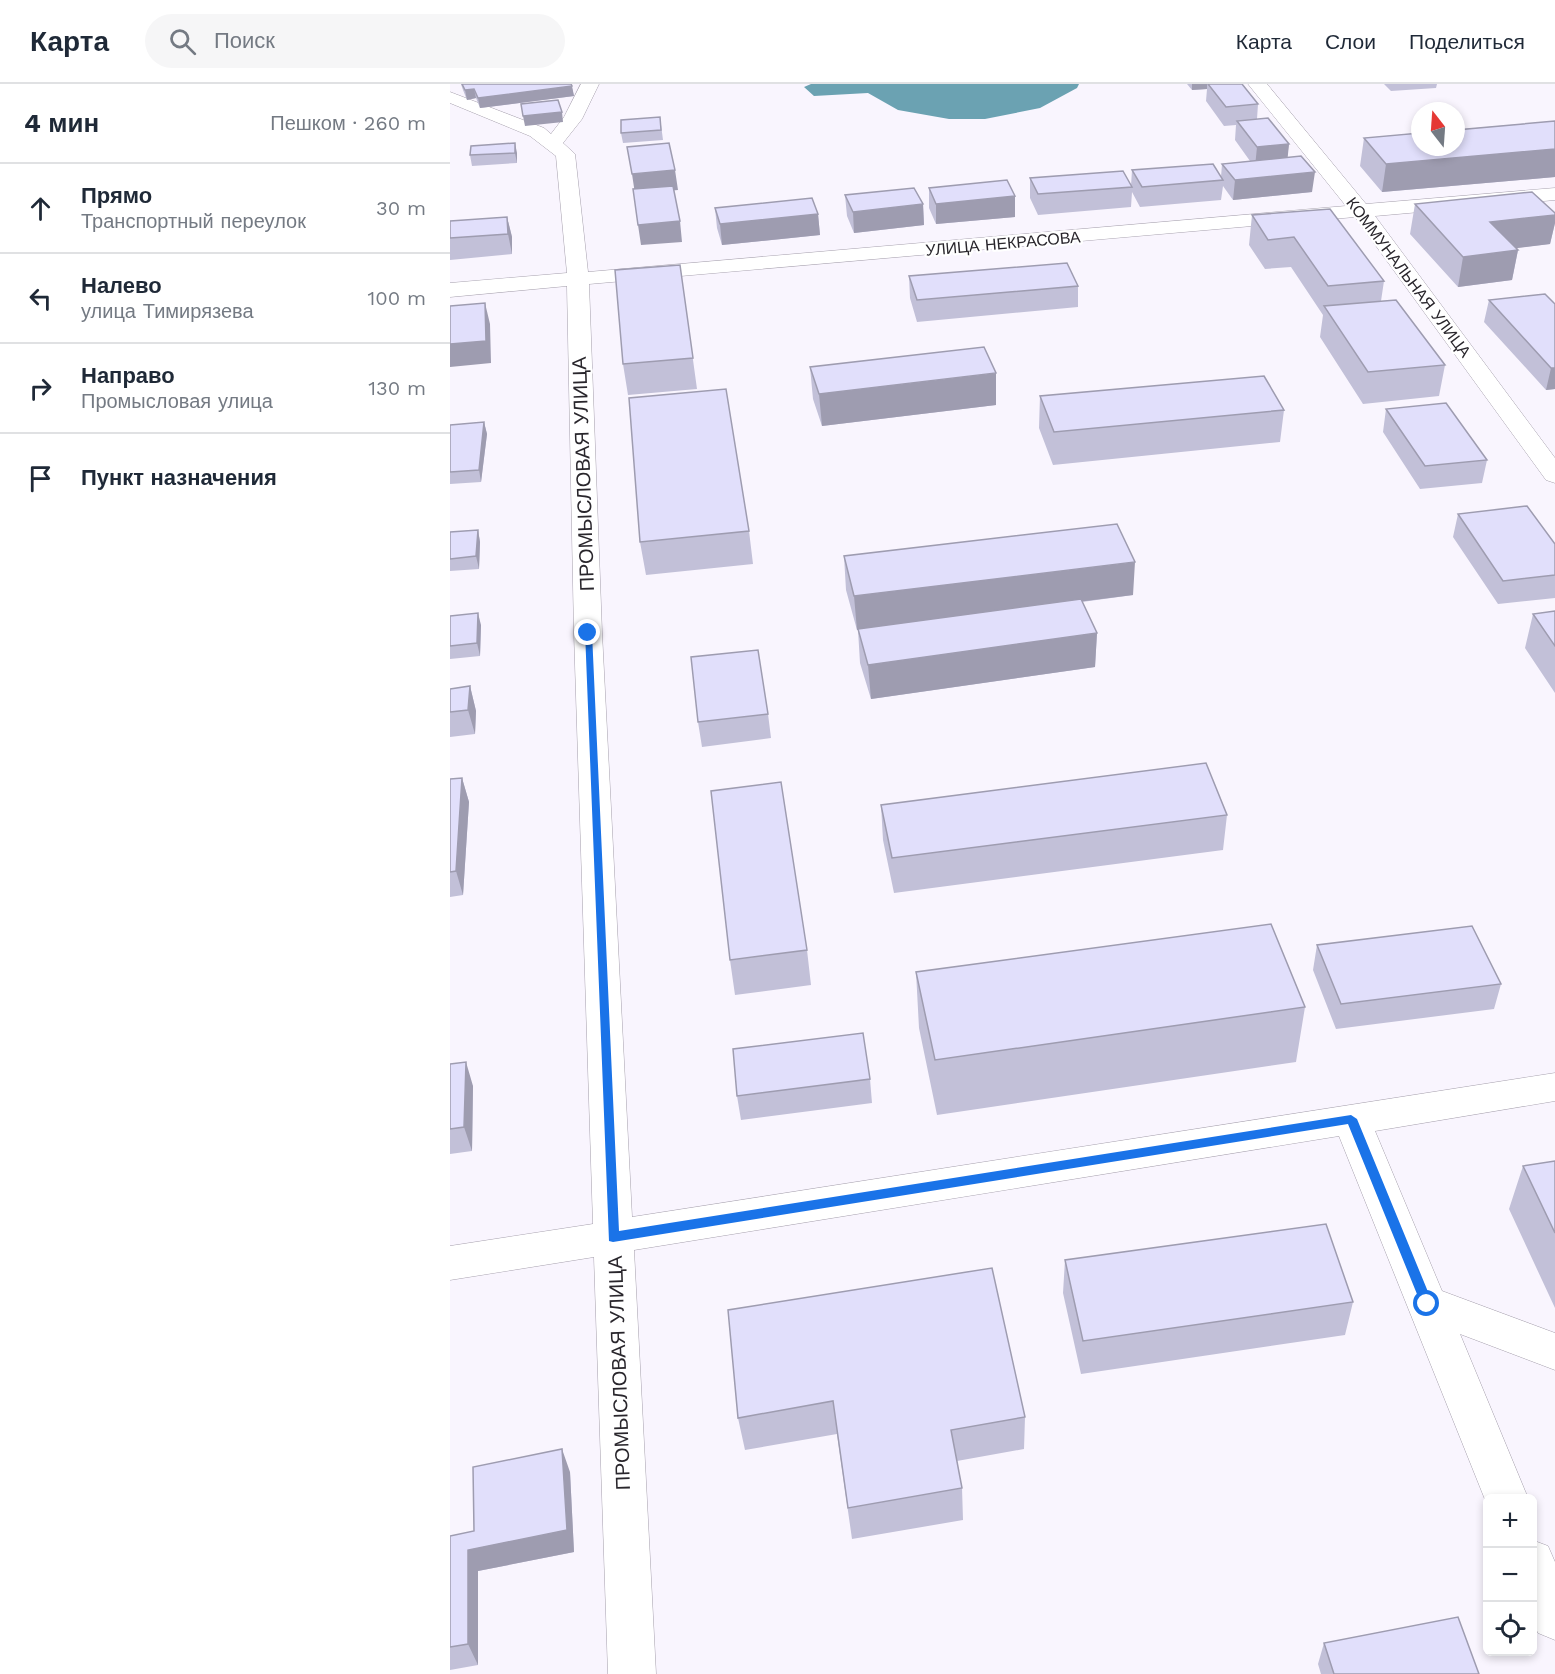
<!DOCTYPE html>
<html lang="ru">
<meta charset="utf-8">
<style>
body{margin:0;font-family:"Work Sans",sans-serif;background:#f6f6f7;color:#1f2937}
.controls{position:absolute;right:18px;bottom:18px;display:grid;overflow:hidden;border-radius:9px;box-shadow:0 3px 9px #0003}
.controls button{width:54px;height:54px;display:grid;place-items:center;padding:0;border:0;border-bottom:2px solid #e0e1e3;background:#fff;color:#1f2937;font:30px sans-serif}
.compass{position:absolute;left:961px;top:18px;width:54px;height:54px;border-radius:50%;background:#fff;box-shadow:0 3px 9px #0003;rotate:343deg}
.stop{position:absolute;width:18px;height:18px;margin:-14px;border:4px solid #1a73e8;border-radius:50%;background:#fff}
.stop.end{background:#1a73e8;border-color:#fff;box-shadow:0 2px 6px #0008}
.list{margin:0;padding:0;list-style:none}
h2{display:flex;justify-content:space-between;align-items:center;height:78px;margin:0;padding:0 24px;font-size:26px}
h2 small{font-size:20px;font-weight:400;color:#747a83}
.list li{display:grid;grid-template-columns:39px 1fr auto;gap:18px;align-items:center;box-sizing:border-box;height:90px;padding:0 24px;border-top:2px solid #e0e1e3}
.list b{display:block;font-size:22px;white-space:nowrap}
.list p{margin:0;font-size:20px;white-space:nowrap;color:#747a83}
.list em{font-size:20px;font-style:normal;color:#747a83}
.icon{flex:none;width:33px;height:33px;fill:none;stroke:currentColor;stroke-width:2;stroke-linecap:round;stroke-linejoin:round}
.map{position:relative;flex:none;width:1105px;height:1590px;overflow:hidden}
header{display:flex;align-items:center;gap:36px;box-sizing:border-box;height:84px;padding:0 30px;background:#fff;border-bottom:2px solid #e0e1e3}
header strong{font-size:28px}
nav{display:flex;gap:33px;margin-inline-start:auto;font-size:21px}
.search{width:420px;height:54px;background:#f6f6f7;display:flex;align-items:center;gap:15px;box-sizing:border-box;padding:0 21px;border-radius:33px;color:#747a83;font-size:22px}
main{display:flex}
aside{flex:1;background:#fff}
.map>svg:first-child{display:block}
.water{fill:#6ba2b2}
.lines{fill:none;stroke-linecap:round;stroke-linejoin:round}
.minor-casing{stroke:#a59fac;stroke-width:1}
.minor{fill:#fff;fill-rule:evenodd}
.wall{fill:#c2c0d8}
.shaded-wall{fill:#9e9cb0}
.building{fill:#e1dffb;stroke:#9e9cb0;stroke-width:1.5}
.route{fill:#1a73e8}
.labels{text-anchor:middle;stroke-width:4.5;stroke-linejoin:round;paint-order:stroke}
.far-street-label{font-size:16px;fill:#29262c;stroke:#fff}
.street-label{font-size:20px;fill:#29262c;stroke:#fff}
</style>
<header>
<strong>Карта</strong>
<div class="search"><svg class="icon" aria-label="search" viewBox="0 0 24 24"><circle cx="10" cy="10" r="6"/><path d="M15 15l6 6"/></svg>Поиск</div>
<nav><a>Карта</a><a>Слои</a><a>Поделиться</a></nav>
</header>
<main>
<aside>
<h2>4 мин<small>Пешком · 260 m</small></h2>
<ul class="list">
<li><svg class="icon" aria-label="ahead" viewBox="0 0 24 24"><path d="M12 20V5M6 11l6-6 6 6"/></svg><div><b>Прямо</b><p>Транспортный переулок</p></div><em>30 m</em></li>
<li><svg class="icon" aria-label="left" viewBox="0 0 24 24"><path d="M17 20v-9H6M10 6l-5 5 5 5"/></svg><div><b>Налево</b><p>улица Тимирязева</p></div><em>100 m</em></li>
<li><svg class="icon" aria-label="right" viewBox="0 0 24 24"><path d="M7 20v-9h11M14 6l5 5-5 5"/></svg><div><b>Направо</b><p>Промысловая улица</p></div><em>130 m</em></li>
<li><svg class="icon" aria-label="arrive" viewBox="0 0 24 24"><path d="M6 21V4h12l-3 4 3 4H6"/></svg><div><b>Пункт назначения</b></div></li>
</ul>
</aside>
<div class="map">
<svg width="1105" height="1590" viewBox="0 0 1105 1590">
<rect width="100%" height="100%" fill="#f9f5fe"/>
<!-- water -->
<path class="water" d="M361,0H629L627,4L590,24L535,35H499L448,26L418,9L364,12L354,3Z"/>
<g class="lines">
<!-- minor casing -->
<g class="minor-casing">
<path id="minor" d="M131,0H149L132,35L113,59L125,70L138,188L896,122L798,0H817L916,120L1105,104V116L925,132L1105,374V399L1096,396L905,133L139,200L152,549L182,1133L1105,989V1017L925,1047L992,1207L1105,1249V1286L1010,1250L1078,1414H1038V1423L889,1052L184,1166L206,1590H158L144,1173L0,1196V1162L143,1140L124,549L117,202L0,213V199L117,189L106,72L80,52L0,19V8L94,44L101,50L114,33Z
M1082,1456L1098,1462L1105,1478V1556L1088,1549L1082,1535Z"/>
</g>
<!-- minor -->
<use href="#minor" class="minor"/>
</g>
<!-- wall -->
<path class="wall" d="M11,0H121L124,12L30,24L26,14L17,16L13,6Z
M737,0H792L808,20L807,35L839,60L837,73L862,108L783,116L773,102L771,116L690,123L682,108L681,123L588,131L580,114V94L681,102L682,86L771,93L772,80L800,77L785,56L786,41L774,42L756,17L757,5L742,6Z
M934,0H987L986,4L941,7Z
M210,33L213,56L173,59L171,49Z
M1105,37V93L932,108L910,82L914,54Z
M21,62L67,69V79L22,82L20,71Z
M479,104L565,112V133L486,140L479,124Z
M395,111L473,120L474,141L404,149L397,132Z
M965,120L1105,129V139L1100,160L1066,164L1068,166L1062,196L1008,203L960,150Z
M265,124L368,130L370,151L272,161L267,144Z
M802,131L934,197L931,217L995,281L989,312L913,320L870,253L873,231L841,183L815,185L799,161Z
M57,133L62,153V170L0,176V137Z
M230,181L247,305L178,311L173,280Z
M459,192L628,202V223L467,238L460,214Z
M1039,216L1105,220V305L1096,306L1034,238Z
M360,283L546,321L372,342L363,315Z
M590,312L834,326L830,358L603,381L589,344Z
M936,325L1037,376L1032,399L970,405L933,348Z
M34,338L37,350L31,398L0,400V341Z
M1008,430L1105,460V514L1048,520L1003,453Z
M28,446L30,458L29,485L0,487V448Z
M299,447L303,480L196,491L190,458Z
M394,472L683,511L632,518L647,549L645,583L421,615L410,579L408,546H407L396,506Z
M1105,527V609L1075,564L1083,530Z
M0,532L31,541L30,572L0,575Z
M20,602L26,627L25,650L0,653V605Z
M318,630L321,654L252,663L248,638Z
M12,694L19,718L13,811L0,813V695Z
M431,721L777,731L773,766L444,809L433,756Z
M867,861L1051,900L1044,925L886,945L863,886Z
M357,866L361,901L285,911L280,876Z
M466,888L855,923L846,978L487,1031L469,944Z
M0,980L23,1002L22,1067L0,1070Z
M420,995L422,1019L291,1036L287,1012Z
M1105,1077V1224L1059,1125L1073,1082Z
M615,1176L903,1218L895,1251L631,1290L613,1209Z
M278,1226L575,1333L574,1365L507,1377L512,1404L513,1436L402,1455L387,1350L295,1366L288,1334Z
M120,1388L124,1468L28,1487V1581L0,1586V1452L24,1447Z
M874,1559L1029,1590H871L868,1580Z"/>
<!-- shaded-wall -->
<path class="shaded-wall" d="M742,0H757V5L742,6Z
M122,2L124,12L30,24L28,14Z
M24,5L26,14L17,16L15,6Z
M112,28L113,38L75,42L73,32Z
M65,59L67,69V79L65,69Z
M839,60L837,80L805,83L807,63Z
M1105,65V93L932,108L936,80Z
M225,86L228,106L185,110L182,90Z
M865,88L862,108L783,116L785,96Z
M565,112V133L486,140V120Z
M473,120L474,141L404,149L403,128Z
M368,130L370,151L272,161L270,140Z
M1105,131V139L1100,160L1034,168L1040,138Z
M57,133L62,153V170L58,150Z
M230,137L232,158L191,161L188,141Z
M1068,166L1062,196L1008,203L1013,173Z
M35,219L40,240L41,279L0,283V260Z
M1101,284H1105V305L1096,306Z
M546,289V321L372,342L369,310Z
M34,338L37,350L31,398L29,386Z
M28,446L30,458L29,485L26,472Z
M685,478L683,511L407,546L404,512Z
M28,529L31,541L30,572L27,559Z
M647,549L645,583L421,615L418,581Z
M20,602L26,627L25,650L18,626Z
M12,694L19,718L13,811L6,787Z
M16,978L23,1002L22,1067L14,1043Z
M112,1365L120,1388L124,1468L28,1487V1581L18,1560V1466Z"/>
<!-- building -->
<path class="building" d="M12,0H121L122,2L28,14L24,5L15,6Z
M758,0H792L808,20L776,23Z
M108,16L112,28L73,32L71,20Z
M210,33L211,46L171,49V36Z
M818,34L839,60L807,63L787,37Z
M1105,37V65L936,80L914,54L970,49V63H1006V46Z
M65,59V69L20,71L21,62Z
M219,59L225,86L182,90L177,63Z
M851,72L865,88L785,96L772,80Z
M763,80L773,96L692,103L682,86Z
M673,87L682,103L588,110L580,94Z
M557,96L565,112L486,120L479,104Z
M223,102L230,137L188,141L183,105Z
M464,104L473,120L403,128L395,111Z
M1082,108L1105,129V131L1040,138L1068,166L1013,173L965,120Z
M362,114L368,130L270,140L265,124Z
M880,125L934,197L878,202L844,153L818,156L802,131Z
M57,133L58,150L0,154V137Z
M617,179L628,202L467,216L459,192Z
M230,181L243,274L173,280L165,186Z
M1095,210L1105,220V284H1101L1039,216Z
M946,216L995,281L918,288L874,222Z
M35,219L36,257L0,260V222Z
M534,263L546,289L369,310L360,283Z
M814,292L834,326L604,348L590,312Z
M276,305L299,447L190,458L179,314Z
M996,319L1037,376L975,382L936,325Z
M34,338L29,386L0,388V341Z
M1077,422L1105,460V491L1053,497L1008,430Z
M667,440L685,478L404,512L394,472Z
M28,446L26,472L0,475V448Z
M631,515L647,549L418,581L408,545Z
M1105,527V562L1083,530Z
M28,529L27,559L0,562V532Z
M308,566L318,630L248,638L241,573Z
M20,602L18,626L0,628V605Z
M756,679L777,731L442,774L431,721Z
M12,694L6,787L0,788V695Z
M331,698L357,866L280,876L261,707Z
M821,840L855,923L485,976L466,888Z
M1022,842L1051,900L891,920L867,861Z
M413,949L420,995L287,1012L283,965Z
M16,978L14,1043L0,1045V980Z
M1105,1077V1149L1073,1082Z
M876,1140L903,1218L633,1257L615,1176Z
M542,1184L575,1333L501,1346L512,1404L398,1424L383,1317L288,1334L278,1226Z
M112,1365L117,1446L18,1466V1560L0,1563V1452L24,1447L23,1383Z
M1008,1533L1029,1590H884L874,1559Z"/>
<!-- route -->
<path class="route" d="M135,547L142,549L169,1147L901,1031L907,1035L983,1220L981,1223H972L971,1220L898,1040L163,1158L159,1157Z"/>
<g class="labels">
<!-- far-street labels -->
<g class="far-street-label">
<text transform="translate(553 159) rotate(-5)" y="6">УЛИЦА НЕКРАСОВА</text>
<text transform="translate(959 193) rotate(53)" y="6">КОММУНАЛЬНАЯ УЛИЦА</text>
</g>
<!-- street labels -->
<g class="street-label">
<text transform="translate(133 390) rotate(-92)" y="7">ПРОМЫСЛОВАЯ УЛИЦА</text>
<text transform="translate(169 1289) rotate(-92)" y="7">ПРОМЫСЛОВАЯ УЛИЦА</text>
</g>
</g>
</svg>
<div class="controls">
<button>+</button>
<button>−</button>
<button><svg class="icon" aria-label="locate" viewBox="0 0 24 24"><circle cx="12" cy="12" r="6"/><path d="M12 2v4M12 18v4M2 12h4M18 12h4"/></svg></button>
</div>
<svg class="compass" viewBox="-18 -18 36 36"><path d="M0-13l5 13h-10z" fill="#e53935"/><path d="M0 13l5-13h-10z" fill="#747a83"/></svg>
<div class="stop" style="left:977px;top:1220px"></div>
<div class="stop end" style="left:138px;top:549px"></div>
</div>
</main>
